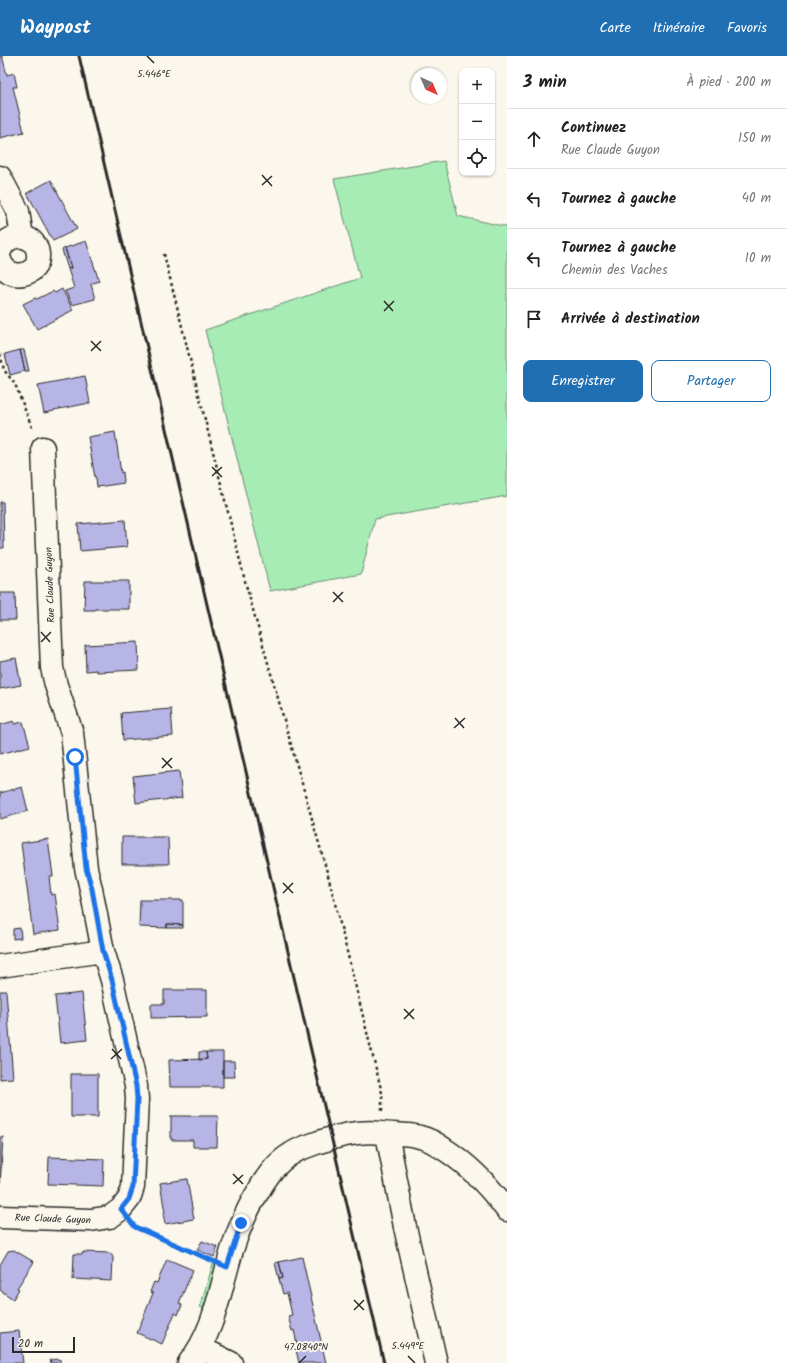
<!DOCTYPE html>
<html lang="fr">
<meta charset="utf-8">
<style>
body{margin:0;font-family:Kalam,sans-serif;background:#f2f2f2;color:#222}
.controls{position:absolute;right:12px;top:12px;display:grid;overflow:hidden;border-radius:8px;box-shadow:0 1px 3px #0004}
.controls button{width:36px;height:36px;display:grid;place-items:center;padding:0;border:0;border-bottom:1px solid #e0e0e0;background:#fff;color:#222;font:20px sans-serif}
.compass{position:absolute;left:411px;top:12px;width:36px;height:36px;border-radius:50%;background:#fff;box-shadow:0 1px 3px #0004;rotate:136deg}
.scale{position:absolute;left:12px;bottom:10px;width:63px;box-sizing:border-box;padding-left:4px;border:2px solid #2b2b2b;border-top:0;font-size:11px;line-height:14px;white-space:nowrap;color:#2b2b2b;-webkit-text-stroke:3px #fbf7ec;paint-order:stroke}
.stop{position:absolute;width:12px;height:12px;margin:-9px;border:3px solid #1a73e8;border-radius:50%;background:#fff}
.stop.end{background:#1a73e8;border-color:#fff;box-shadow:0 1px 4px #0008}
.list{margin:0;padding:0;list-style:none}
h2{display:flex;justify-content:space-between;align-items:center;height:52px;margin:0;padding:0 16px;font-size:17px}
h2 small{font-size:13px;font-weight:400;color:#767676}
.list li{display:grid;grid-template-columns:26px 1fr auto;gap:12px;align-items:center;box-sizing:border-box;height:60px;padding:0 16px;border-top:1px solid #e0e0e0}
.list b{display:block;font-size:15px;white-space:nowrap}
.list p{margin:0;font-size:13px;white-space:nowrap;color:#767676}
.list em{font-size:13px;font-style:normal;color:#767676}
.actions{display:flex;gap:8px;padding:12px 16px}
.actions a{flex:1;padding:9px 0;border:1px solid #1f6fb2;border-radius:8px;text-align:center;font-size:14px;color:#1f6fb2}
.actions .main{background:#1f6fb2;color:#fff}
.icon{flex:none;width:22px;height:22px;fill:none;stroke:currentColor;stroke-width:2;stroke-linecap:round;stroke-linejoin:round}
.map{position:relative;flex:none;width:507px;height:1307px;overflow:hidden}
header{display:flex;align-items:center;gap:24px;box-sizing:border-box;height:56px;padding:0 20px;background:#1f6fb2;color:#fff}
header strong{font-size:19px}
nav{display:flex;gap:22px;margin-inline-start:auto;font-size:14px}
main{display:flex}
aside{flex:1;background:#fff}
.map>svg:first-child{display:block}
.green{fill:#a7ebb5;stroke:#698b70}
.building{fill:#b7b4e6;stroke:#2b2b2b}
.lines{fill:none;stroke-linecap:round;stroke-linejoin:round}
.minor-casing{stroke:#2b2b2b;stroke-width:25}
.path{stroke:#2b2b2b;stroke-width:2.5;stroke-dasharray:3 3;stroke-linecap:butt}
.minor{stroke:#fbf7ec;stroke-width:22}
.rail{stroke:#2b2b2b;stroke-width:3}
.route{stroke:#1a73e8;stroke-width:5}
.ticks{fill:none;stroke:#2b2b2b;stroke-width:1.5}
.labels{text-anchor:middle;stroke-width:4;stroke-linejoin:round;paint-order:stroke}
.street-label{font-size:10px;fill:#2b2b2b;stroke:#fbf7ec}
.ticks-label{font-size:10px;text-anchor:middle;fill:#2b2b2b;stroke:#fbf7ec;stroke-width:4;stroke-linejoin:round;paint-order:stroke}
</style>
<header>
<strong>Waypost</strong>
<nav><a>Carte</a><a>Itinéraire</a><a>Favoris</a></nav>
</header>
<main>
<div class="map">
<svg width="507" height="1307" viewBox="0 0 507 1307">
<rect width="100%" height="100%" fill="#fbf7ec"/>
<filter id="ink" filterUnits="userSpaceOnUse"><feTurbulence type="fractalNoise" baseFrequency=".025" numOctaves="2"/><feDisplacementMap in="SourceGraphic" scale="8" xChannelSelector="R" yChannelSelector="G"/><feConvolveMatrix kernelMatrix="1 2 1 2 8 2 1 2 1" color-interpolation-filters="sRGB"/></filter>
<g filter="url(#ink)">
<!-- green -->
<path class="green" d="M444,105L458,160L507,171V440L375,463L361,518L270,535L205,274L360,222L334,123Z
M213,1208L222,1212L209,1255L200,1251Z"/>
<!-- building -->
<path class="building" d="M0,0H2L7,19L14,17L17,31H13L24,76L0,82Z
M51,124L77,173L53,185L27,137Z
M86,185L99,225L91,228L95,243L72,249L65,235L74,232L68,213L71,212L65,192Z
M65,192L71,212L68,213L62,194Z
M62,233L73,254L37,273L23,248L35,242L37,243L53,235L55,237Z
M20,294L25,315L10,319L5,298Z
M20,294H24L29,315H25Z
M85,320L90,347L54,354V355L44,357L38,329Z
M115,376L121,417L123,416L124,427L97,431L96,422H95L88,381Z
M0,446H3L4,492H0Z
M125,464L127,491L80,495L78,468Z
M85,525H129V553H95V554H84Z
M0,537H15L16,564H0Z
M138,586L139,614L97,616V614L86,615L85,589Z
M16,602L21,629L0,633V605Z
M171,653L173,680L123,684L121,657Z
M14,665V668L23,666L30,690L0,698V669Z
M179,715L182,742L136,747L133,720Z
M22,731L28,755L0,763V737Z
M122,781H168L169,808H122Z
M48,783L53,820H49L51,839L55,838L60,874L33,878L21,787Z
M140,844H183V869L167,868V872L139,871Z
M167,868L183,869V872H167Z
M20,872L21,882L13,883V873Z
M164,934H207V961L151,962V948H164Z
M0,935H6L13,1022L0,1023Z
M82,937L87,984L60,987L55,940Z
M199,996H206L207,1003L199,1004Z
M206,996H223V1031H170L169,1004L207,1003Z
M223,1005H234L235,1021H223Z
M71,1018H98V1061H71Z
M171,1060H218L217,1091H193V1084H171Z
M0,1081H3L0,1131Z
M49,1101L104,1103L103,1130L48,1128Z
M187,1123L194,1163L165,1168L163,1157H165L160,1127Z
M202,1185L218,1191L214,1201L197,1194Z
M14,1194L34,1206L17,1232L19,1233L13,1243L0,1234V1209L8,1195Z
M83,1196L110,1197L113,1201L112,1225L73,1223L74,1198H83Z
M302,1201L326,1307H299L296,1294L298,1293L294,1274L292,1275L288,1260L292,1259L287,1237L283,1238L279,1223L283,1222L279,1206Z
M167,1203L193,1214L179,1247L182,1249L178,1259L175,1257L162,1288L137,1277L153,1237L150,1236L154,1226L157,1227Z
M279,1206L283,1222L279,1223L275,1207Z
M19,1275L23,1307H0V1277Z
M60,1303V1307H51L50,1304Z"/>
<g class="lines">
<!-- minor casing -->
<g class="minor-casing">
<path id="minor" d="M0,121L18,155L22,181
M0,195C7,175 36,176 38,198C40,221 7,227 0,204
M0,910L103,895
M387,1078L405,1171L436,1307
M0,1161L91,1164L110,1161L121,1153L129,1143L133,1131L137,1043L136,1030L112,924L103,895L91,833L86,812L72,677L56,629L52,612L43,392
M201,1292L231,1307
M189,1307C211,1280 218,1245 227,1212C234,1184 244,1158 259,1134C267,1120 277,1106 291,1098C299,1092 309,1090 319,1086C338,1080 360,1074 381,1077C394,1079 407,1077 420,1081C429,1083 437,1088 444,1093C469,1109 489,1130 507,1154"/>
</g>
<!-- path -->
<path class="path" d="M164,198L246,529L329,823L382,1037V1056
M0,298L4,314L15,328L33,374
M134,1170L208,1203"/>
<!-- minor -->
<use href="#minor" class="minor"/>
<!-- rail -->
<path class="rail" d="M79,0L384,1307"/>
</g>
</g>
<g class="lines" filter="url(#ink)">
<!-- route -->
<path class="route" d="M75,701L86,812L92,833L103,895L112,924L136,1030L137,1043L133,1131L129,1143L121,1153L135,1171L227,1211L241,1167"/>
</g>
<!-- ticks -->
<path class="ticks" d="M147,0L154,7M262,119L272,130M262,129L272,120M384,245L393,255M384,255L394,245M91,285L101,295M91,295L101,285M212,411L222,421M212,420L222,411M333,536L343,546M333,546L343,536M41,576L50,586M41,586L51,576M455,662L464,672M454,672L465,662M162,702L172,712M162,712L172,702M283,827L293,837M283,837L293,827M404,953L414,963M404,963L414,953M112,993L121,1003M111,1003L122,993M233,1118L243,1128M233,1128L243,1119M354,1244L364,1254M354,1254L364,1244M408,1300L415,1307M299,1307L306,1300"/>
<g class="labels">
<!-- street labels -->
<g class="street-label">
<text transform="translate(49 529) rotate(-92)" y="4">Rue Claude Guyon</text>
<text transform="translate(53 1162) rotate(2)" y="4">Rue Claude Guyon</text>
</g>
</g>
<g class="ticks-label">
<text x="154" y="21">5.446°E</text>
<text x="408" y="1293">5.449°E</text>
<text x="306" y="1294">47.0840°N</text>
</g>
</svg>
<div class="controls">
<button>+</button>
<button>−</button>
<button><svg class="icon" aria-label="locate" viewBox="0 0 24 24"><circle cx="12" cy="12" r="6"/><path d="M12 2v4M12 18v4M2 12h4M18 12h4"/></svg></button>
</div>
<svg class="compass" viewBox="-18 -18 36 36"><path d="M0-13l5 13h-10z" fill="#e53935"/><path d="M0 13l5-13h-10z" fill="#767676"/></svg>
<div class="scale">20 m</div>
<div class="stop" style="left:75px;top:701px"></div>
<div class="stop end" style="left:241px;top:1167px"></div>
</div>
<aside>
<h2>3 min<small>À pied · 200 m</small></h2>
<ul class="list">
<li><svg class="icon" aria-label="ahead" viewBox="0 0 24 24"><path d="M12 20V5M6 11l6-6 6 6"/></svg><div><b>Continuez</b><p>Rue Claude Guyon</p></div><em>150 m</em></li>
<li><svg class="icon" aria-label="left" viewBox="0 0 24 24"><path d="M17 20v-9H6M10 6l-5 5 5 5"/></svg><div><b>Tournez à gauche</b></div><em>40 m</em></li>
<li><svg class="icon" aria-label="left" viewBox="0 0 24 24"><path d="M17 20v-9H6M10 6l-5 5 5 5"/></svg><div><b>Tournez à gauche</b><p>Chemin des Vaches</p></div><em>10 m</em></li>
<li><svg class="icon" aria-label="arrive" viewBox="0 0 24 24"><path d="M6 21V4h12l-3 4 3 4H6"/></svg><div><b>Arrivée à destination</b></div></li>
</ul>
<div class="actions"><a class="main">Enregistrer</a><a>Partager</a></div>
</aside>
</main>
